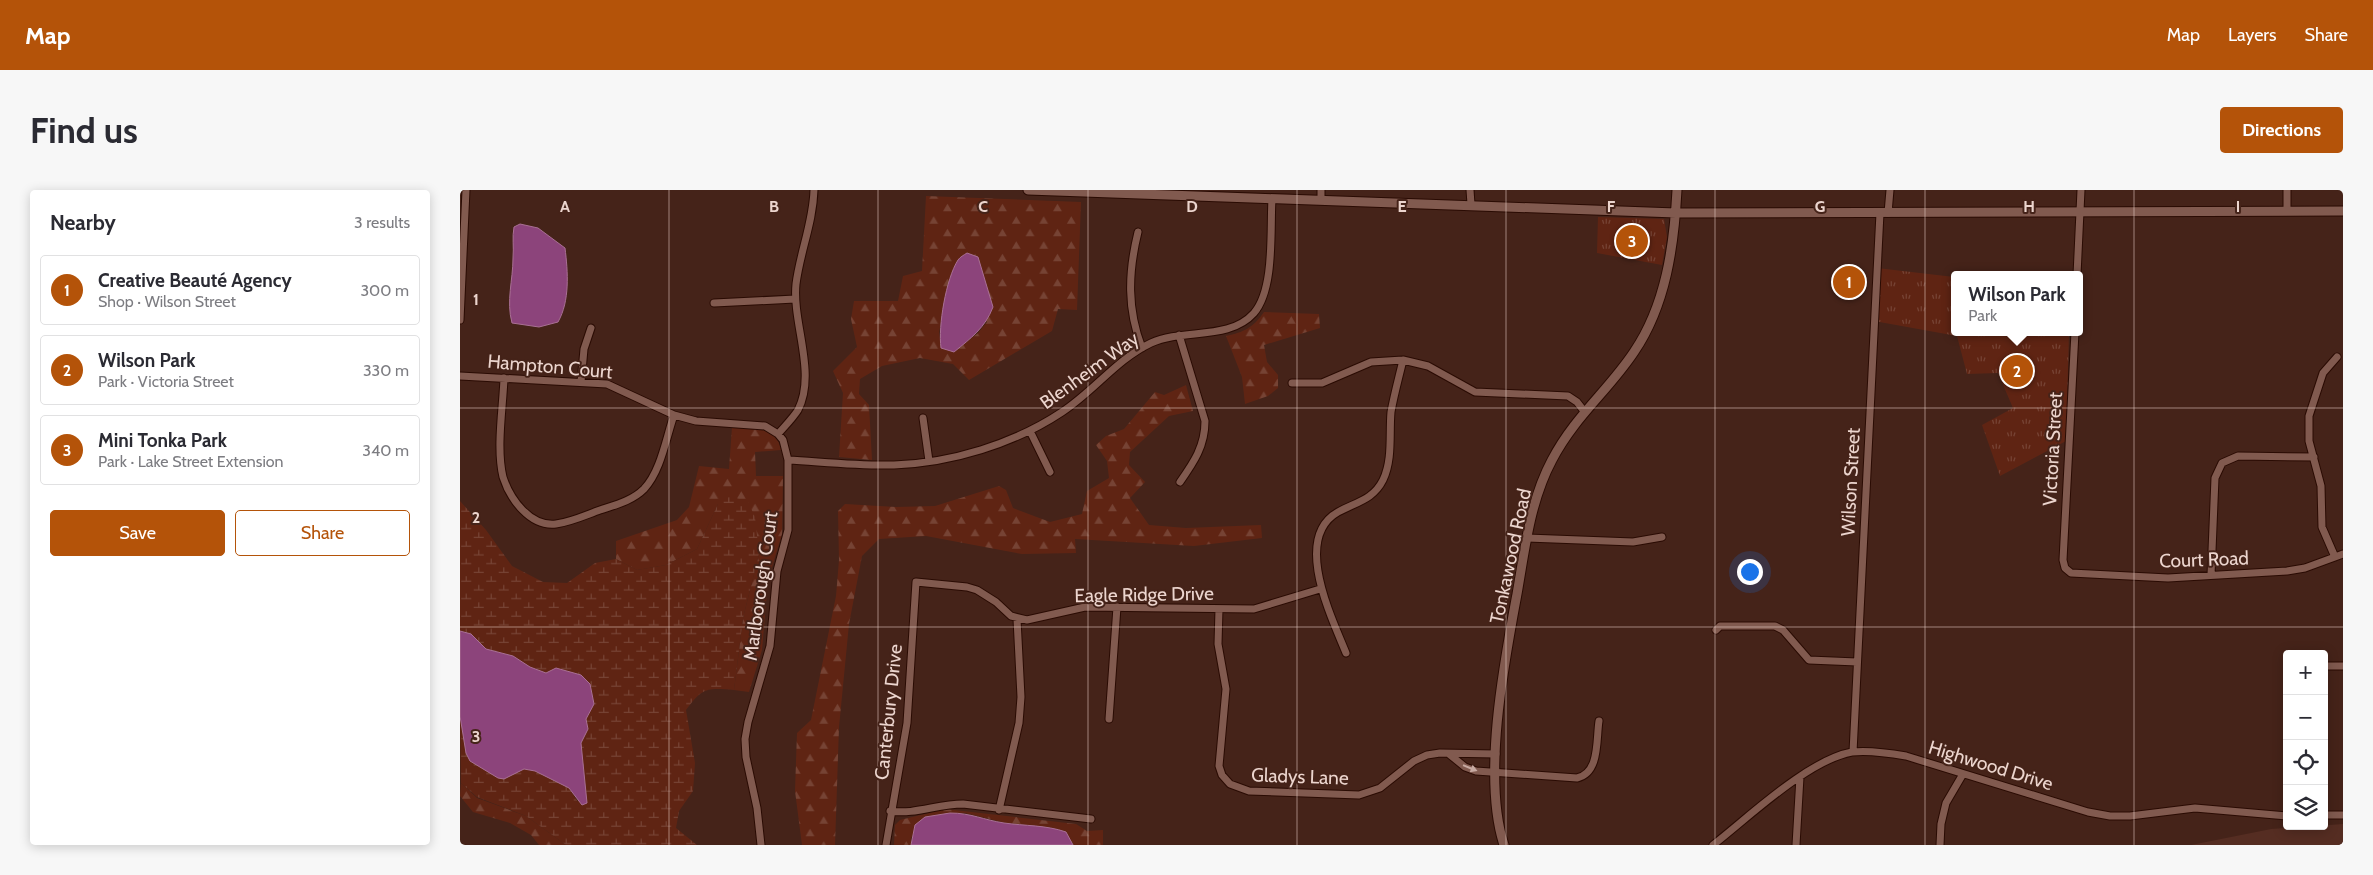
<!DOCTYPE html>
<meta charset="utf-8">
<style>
body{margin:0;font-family:Cabin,sans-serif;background:#f7f7f7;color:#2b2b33}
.controls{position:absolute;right:15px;bottom:15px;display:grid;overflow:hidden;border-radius:5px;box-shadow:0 2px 12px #0003}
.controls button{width:45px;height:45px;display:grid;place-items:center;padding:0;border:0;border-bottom:1px solid #e1e1e2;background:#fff;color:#2b2b33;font:25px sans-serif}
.you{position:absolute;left:1289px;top:381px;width:18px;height:18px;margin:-12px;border:4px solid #fff;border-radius:50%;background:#1a73e8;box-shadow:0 0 0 8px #1a73e833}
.badge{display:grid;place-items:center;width:32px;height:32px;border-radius:50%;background:#b45309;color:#fff;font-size:16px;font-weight:700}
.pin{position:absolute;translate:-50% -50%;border:2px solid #fff;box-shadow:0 1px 5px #0006}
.popup{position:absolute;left:1491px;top:81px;width:132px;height:65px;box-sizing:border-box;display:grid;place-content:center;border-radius:5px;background:#fff;filter:drop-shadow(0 1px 4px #0005);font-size:16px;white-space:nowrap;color:#7c7c81}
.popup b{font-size:19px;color:#2b2b33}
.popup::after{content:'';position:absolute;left:50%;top:100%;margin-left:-10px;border:10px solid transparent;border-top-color:#fff}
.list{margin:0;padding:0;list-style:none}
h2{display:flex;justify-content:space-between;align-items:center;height:65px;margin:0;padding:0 20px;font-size:21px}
h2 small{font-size:16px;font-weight:400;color:#7c7c81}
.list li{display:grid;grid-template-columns:32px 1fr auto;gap:15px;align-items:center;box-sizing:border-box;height:70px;margin:0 10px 10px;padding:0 10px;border:1px solid #e1e1e2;border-radius:5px}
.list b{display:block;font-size:19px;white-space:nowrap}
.list p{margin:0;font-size:16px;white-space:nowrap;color:#7c7c81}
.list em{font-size:16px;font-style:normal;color:#7c7c81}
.actions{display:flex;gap:10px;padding:15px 20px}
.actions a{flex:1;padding:11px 0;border:1px solid #b45309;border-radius:5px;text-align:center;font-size:18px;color:#b45309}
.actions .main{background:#b45309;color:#fff}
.icon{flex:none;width:28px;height:28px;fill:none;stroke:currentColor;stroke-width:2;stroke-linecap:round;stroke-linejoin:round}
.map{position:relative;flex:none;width:1883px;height:655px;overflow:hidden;border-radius:5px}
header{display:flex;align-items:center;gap:30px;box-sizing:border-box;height:70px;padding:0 25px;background:#b45309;color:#fff}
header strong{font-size:24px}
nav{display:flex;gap:28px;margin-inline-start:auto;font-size:18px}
.intro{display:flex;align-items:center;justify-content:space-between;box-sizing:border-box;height:120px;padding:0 30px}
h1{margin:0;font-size:35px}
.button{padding:12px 22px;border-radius:5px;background:#b45309;color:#fff;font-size:18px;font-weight:700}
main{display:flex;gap:30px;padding:0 30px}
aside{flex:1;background:#fff;border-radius:5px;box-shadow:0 2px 12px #0003}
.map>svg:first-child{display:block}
.built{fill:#552d22}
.forest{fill:url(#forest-firs);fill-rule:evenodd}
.wetland{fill:url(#wetland-marsh)}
.park{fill:url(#park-tufts)}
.water{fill:#8c447b;stroke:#a97094}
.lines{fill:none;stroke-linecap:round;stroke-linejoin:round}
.minor-casing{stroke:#2a0b03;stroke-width:9}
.tertiary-casing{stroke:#2a0b03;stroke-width:11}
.minor{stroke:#815a4f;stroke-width:7}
.tertiary{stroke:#815a4f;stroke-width:9}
.oneway{fill:#c7aaa2}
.grid{fill:none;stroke:#ecd5ce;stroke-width:1;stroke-opacity:0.55}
.labels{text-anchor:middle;stroke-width:4;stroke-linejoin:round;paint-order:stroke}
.street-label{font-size:19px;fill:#ecd5ce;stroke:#452319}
.grid-label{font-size:16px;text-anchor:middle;font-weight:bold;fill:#ecd5ce;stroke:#452319;stroke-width:4;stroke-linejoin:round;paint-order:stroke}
</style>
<header>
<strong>Map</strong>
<nav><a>Map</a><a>Layers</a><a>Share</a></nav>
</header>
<div class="intro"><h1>Find us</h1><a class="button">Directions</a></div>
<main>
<aside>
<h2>Nearby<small>3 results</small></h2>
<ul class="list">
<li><span class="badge">1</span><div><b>Creative Beauté Agency</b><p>Shop · Wilson Street</p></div><em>300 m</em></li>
<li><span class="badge">2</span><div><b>Wilson Park</b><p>Park · Victoria Street</p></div><em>330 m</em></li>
<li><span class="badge">3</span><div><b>Mini Tonka Park</b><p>Park · Lake Street Extension</p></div><em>340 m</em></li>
</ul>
<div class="actions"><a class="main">Save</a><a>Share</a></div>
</aside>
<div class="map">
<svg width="1883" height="655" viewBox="0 0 1883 655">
<defs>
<pattern id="forest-firs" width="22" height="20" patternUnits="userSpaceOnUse" patternTransform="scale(1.25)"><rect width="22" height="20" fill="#5f2413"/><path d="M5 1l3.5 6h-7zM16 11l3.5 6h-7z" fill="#764334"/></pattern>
<pattern id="wetland-marsh" width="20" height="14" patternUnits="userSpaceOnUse" patternTransform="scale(1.25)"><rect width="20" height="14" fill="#5f2413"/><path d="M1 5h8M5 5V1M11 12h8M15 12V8" fill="none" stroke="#764334"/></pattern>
<pattern id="park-tufts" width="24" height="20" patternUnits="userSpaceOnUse" patternTransform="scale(1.25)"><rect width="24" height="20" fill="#5f2413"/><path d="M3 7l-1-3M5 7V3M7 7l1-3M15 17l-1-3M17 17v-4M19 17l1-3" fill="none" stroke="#764334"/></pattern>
</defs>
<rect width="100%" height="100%" fill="#452319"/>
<!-- built -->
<path class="built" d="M1883,634V655H1731L1811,639Z"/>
<!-- forest -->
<path class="forest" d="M466,6L621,12L617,120L598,119L592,141L509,190L493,174L460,168L422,176L400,189L399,204L409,215L412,270L379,267L383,203L373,181L397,157L391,129L394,111H438L443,86L462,81ZM490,90L527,132L518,143L494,162L481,157L479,142Z
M804,122L859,124L860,138L804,155L807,172L818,185V198L808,206L785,214L782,187L766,146C784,142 793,138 804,122Z
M726,195L733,221L709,226L670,262L669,275L685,292L670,308L689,335L726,338L801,335L802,348L734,356L615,349L616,363L562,364L466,346L419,349L402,366L389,434L379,537L375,655H342L335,601L337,543L351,530L376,406L379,370L378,321L385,314L436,317L475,316L539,296L546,300L553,318L590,332L622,324L627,301L649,288L647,271L636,255L646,246L664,239L695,202L704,205Z
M272,237C292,238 317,236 321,260L295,262L296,286H323L322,344L308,390L302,460L289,502L274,500L283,428L299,364L258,314L237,359L206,375L177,380L156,369V351L217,330L229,317L239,276L269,279Z
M1,593L17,608L66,626L106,655H79L71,645L50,633L13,622L0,606Z
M485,619L616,634L627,641L643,640V655H613V653L593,638L546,633L505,623L465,627L451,648V655H434L435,635L440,630Z"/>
<!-- wetland -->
<path class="wetland" d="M270,306L288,312L295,327L299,364L283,428L274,500C247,498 243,497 226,520L235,573L233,601L219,621L216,638L237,655H106L66,626L17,607L1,593L0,526L6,563L10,571L21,577L54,583L64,579L75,581L109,598L118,612L122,575L121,553L128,539L126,529L134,514L86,483L70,477L53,466L26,459L11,444L0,441V311L26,340L52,376L83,392L107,393L135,373L156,369L177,380L206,375L237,359L258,314Z"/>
<!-- park -->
<path class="park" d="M1138,27L1204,29L1207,47L1202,75L1137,63Z
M1417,78L1494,87V142H1609L1606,251L1540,286L1522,235L1553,218L1538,183L1507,184L1497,146L1414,131Z"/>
<!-- water -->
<path class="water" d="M60,34L78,38L105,58C108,82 110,111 98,132L79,137L52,133C46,111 53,90 53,68C54,57 52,47 54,37Z
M507,63L518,67L533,117C525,138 511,148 494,162L481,158C478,136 486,89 498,70C500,67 504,65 507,63Z
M0,441L11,444L26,459L53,466L70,477L86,483L96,478L121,485L130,494L134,514L126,529L128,539L121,553L127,613L122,615L109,598L75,581L64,579L44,589L38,588L10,571L6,563L0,526Z
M490,623C511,623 524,630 544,633C565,636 586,635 606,642L613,655H451L455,635L465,627Z"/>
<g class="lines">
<!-- minor casing -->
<g class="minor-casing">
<path id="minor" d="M1010,0L1011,14
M1827,0V20
M861,10V0
M1428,23L1430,0
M678,42C668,83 667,119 682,158
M1617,85L1621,0
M254,113L335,109
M0,130L6,0
M1615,142L1603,370L1605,378L1611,383L1708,388L1827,381L1845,378L1883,364
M719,145L745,231C745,256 734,272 720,292
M0,186L147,194L214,225L236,231L305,236L318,244L323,250L328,270V340L317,381L310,456L288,532L285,549L286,567L297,618L301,655
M44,188C43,217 36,258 43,287C50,309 70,337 96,334C111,332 126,325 140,320C155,315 172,311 184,299C201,281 206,248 214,225
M121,192L124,159L131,138
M832,193H862L911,172L943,170L968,176L1015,202L1108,206L1117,212L1124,221
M463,228L469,271
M570,241L590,282
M318,244C325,236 333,228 338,220C357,183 332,133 336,94C340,62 353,33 354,0
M328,270C363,272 398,276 434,275C491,273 554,254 602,222C633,202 657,169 691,153C724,138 769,151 794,123C815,99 810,39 812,9
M1067,348L1173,352L1202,347
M1875,367L1862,337L1861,296L1849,251V226L1863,183L1877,167
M1751,385L1755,288L1762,273L1778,266L1854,267
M759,419L758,454L766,499L759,576L762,585L770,594L789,601L899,605L920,598L954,571L967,565L980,563L1036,564
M1256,440L1260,436H1315L1323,440L1349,470L1397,472
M886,463C872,428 832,348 878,322C896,312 913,310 923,290C933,269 929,244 931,222C934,205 939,187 943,170
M1864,476H1883
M649,529L657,417
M1393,562L1420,23
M989,564L1005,577L1016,581L1117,588C1140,583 1136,550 1139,531
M539,620L559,533L561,507L557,429
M430,621C455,625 477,614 503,614L631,629
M1864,625H1883
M426,655L447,533L456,392L507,397L517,400L536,412L551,426L567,430L625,417L794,419L860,399
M1253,655C1289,627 1348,570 1392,562C1409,560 1429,563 1446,566L1628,622L1650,626H1670L1735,618L1827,626
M1336,655L1340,587
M1480,655L1481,634L1486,613L1503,584"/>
</g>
<!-- tertiary casing -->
<g class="tertiary-casing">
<path id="tertiary" d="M568,0L1216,23L1883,21
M1044,655C1022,588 1044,473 1057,404C1065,359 1070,311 1092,270C1115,226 1148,201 1174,162C1206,115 1214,56 1217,0"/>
</g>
<!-- minor -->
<use href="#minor" class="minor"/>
<!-- tertiary -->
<use href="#tertiary" class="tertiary"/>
</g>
<!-- one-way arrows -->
<defs><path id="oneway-solid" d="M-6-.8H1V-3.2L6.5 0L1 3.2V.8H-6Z" transform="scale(1.25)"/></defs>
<use class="oneway" href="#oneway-solid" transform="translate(1010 578) rotate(22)"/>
<!-- grid -->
<path class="grid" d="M209,0V655M418,0V655M628,0V655M837,0V655M1046,0V655M1255,0V655M1465,0V655M1674,0V655M0,218H1883M0,437H1883"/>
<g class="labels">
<!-- street labels -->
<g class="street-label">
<text transform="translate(90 176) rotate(5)" y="7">Hampton Court</text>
<text transform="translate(629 180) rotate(-36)" y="7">Blenheim Way</text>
<text transform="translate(1592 259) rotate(-87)" y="7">Victoria Street</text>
<text transform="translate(1390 292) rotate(-87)" y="7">Wilson Street</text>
<text transform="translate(1050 366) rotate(-78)" y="7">Tonkawood Road</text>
<text transform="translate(1744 369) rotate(-2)" y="7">Court Road</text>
<text transform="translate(300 396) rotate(-82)" y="7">Marlborough Court</text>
<text transform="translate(684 404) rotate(-1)" y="7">Eagle Ridge Drive</text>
<text transform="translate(428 522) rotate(-84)" y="7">Canterbury Drive</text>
<text transform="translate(1531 575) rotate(17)" y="7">Highwood Drive</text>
<text transform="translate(840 586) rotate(2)" y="7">Gladys Lane</text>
</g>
</g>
<g class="grid-label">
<text x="105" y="22">A</text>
<text x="314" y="22">B</text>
<text x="523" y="22">C</text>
<text x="732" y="22">D</text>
<text x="942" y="22">E</text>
<text x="1151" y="22">F</text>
<text x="1360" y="22">G</text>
<text x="1569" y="22">H</text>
<text x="1778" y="22">I</text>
<text x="16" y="115">1</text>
<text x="16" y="333">2</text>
<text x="16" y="552">3</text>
</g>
</svg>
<div class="controls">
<button>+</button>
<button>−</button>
<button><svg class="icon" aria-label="locate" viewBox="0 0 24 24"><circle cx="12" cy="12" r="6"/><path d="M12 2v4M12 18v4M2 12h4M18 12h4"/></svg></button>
<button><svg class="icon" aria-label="layers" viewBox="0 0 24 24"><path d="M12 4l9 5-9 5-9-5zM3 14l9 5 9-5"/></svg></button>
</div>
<div class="you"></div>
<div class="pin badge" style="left:1389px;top:92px">1</div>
<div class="pin badge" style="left:1557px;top:181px">2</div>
<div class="popup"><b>Wilson Park</b>Park</div>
<div class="pin badge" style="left:1172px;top:51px">3</div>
</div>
</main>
